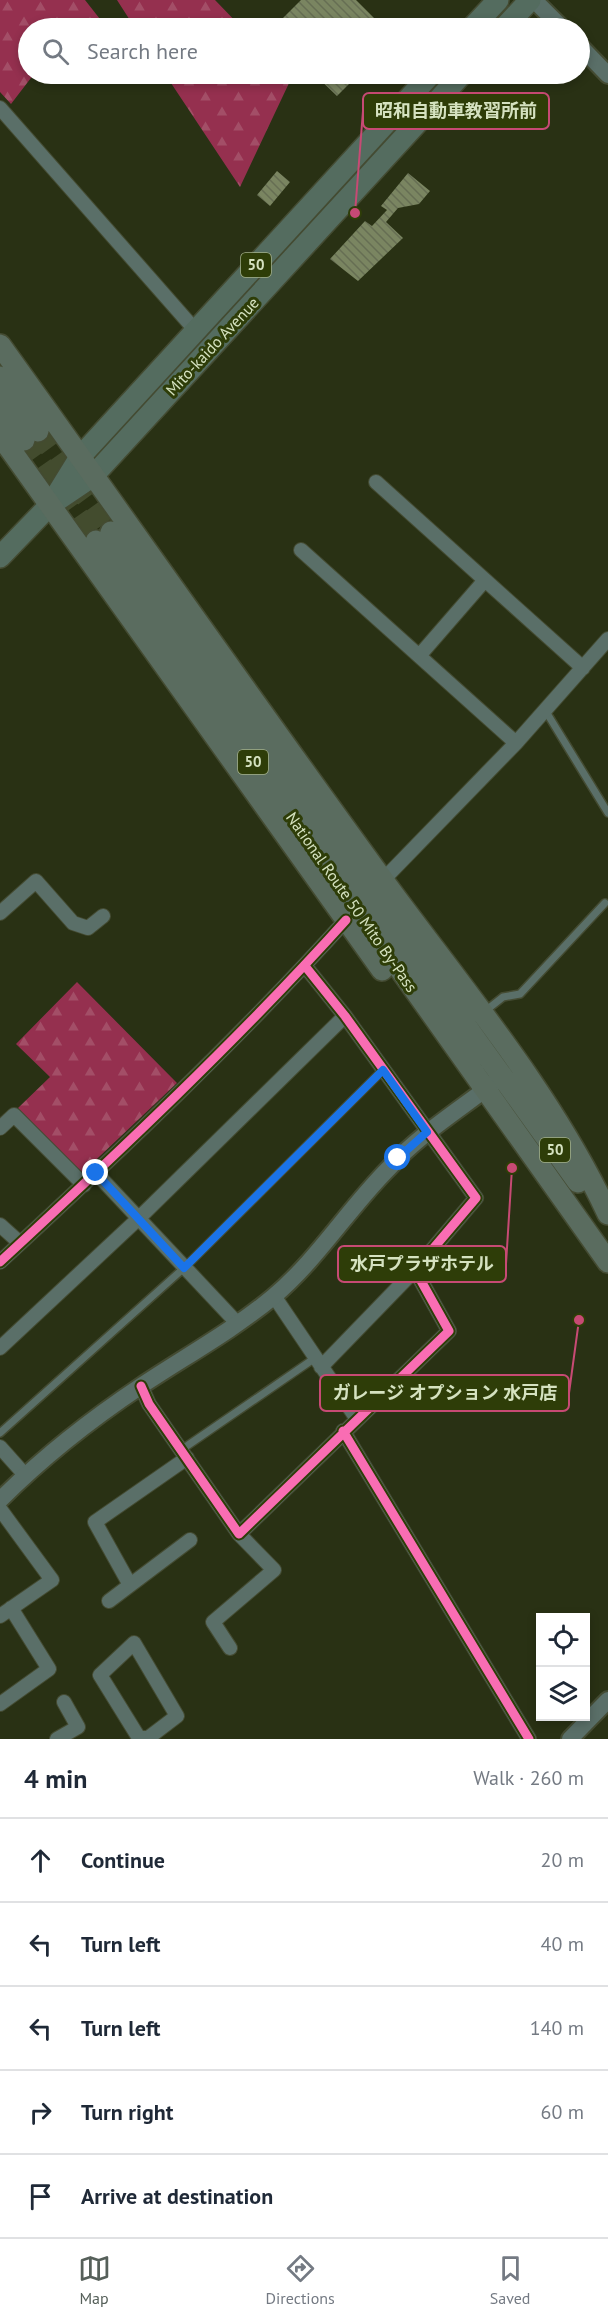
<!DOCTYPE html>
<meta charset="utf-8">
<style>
body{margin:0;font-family:"PT Sans","Noto Sans JP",sans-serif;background:#f6f6f7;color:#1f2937}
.controls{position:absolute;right:18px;bottom:18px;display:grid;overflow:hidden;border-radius:0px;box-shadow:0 3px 9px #0003}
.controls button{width:54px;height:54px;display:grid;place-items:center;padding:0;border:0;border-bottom:2px solid #e0e1e3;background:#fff;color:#1f2937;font:30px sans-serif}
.stop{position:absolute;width:18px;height:18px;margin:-14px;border:4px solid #1a73e8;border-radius:50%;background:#fff}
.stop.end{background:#1a73e8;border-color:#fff;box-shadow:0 2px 6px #0008}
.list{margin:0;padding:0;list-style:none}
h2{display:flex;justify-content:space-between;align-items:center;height:78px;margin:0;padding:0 24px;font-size:26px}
h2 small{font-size:20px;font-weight:400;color:#747a83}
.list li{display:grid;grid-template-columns:39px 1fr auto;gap:18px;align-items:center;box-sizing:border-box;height:84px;padding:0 24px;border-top:2px solid #e0e1e3}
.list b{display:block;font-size:22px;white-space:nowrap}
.list em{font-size:20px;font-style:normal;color:#747a83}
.icon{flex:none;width:33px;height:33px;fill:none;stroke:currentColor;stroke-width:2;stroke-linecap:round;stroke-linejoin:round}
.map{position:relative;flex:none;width:608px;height:1739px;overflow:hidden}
.search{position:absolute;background:#fff;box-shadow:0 3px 9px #0003;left:18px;right:18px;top:18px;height:66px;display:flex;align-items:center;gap:15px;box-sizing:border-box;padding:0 21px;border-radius:33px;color:#747a83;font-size:22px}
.sheet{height:498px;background:#fff}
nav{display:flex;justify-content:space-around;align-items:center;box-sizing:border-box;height:84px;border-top:2px solid #e0e1e3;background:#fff;font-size:16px;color:#747a83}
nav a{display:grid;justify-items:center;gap:3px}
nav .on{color:#56605a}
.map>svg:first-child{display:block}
.forest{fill:url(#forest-firs)}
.building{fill:url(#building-back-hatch)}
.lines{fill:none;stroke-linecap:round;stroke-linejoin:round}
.trunk-tunnel{stroke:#434c2e;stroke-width:21;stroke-dasharray:21 10;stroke-linecap:butt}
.service-casing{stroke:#444b32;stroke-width:10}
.minor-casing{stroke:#444b32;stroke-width:16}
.tertiary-casing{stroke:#444b32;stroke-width:20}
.primary-casing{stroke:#444b32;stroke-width:24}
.trunk-casing{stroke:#444b32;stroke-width:24}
.service{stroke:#5a6f68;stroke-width:7}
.minor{stroke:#5a6f68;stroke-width:14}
.tertiary{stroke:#5a6f68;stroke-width:16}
.primary{stroke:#546c5f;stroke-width:21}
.trunk{stroke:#5a6c5f;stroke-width:21}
.cycleway-casing{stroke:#2e3d08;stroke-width:13}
.cycleway{stroke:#f96db3;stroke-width:9}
.route{stroke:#1a73e8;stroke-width:8}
.labels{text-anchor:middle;stroke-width:6;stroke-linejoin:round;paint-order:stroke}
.shield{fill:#2e3d08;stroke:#a3b089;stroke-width:1.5}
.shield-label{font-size:15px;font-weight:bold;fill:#d5e2c0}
.street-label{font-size:16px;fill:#d5e2c0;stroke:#2e3d08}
.leader{fill:none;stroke:#c74a74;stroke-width:2}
.callout-dot{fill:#c74a74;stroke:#2e3d08;stroke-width:2}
.callout{fill:#2e3d08;stroke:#c74a74;stroke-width:2}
.callout-label{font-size:18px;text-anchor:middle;font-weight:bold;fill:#d5e2c0}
</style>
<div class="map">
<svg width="608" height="1739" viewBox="0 0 608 1739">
<defs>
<pattern id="forest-firs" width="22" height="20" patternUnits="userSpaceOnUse" patternTransform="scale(1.5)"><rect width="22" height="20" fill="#95304f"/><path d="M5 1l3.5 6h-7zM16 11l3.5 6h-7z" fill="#a34e67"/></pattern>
<pattern id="building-back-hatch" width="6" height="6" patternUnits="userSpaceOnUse" patternTransform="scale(1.5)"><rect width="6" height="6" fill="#7a8561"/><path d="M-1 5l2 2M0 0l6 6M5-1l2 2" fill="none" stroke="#666e53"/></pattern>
</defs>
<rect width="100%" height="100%" fill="#293114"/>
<!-- forest -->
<path class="forest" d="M0,0H85L107,28H28V74H34L11,104L0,92Z
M117,0H215L242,28H135Z
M165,74H283L290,81L240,187Z
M77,982L177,1083L81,1174L18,1108L50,1077L16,1044Z"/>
<!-- building -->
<path class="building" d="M301,0H356L384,28H273Z
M314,74H359L337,96Z
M277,171L290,182L270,206L257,195Z
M408,173L430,191L419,204L398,208L386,222L403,238L358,281L330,259L365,221L372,226L387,210L381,206Z"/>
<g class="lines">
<!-- trunk-tunnel -->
<path class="trunk-tunnel" d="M38,431L111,532
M24,440L96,541"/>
<!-- service casing -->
<g class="service-casing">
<path id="service" d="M545,710L608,813
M484,1012L503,997L520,994L605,903
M0,1433L184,1268L383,1070
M181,1450L315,1358"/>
</g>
<!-- minor casing -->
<g class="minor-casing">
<path id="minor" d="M0,108L196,331
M376,482L485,580L419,656
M301,550L516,743
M485,580L583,668
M383,880L516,743L608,639
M0,913L36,881L73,923L88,928L103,916
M0,1128L14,1115L84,1185
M96,1173L238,1324
M0,1225L20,1243
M0,1262C119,1152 238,1040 346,920
M274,1296L357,1419
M0,1348L139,1218L345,1016
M321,1367L415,1270
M141,1386L149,1404L239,1534L449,1331L415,1270L476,1198L345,1016L305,966
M343,1431L529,1739
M0,1447L25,1475
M0,1509L52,1580L0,1616
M130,1585L95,1522L187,1458
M109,1601L190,1540
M134,1643L177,1716L148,1738H139L100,1675Z
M230,1648L213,1622L274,1570L239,1534
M0,1704L49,1669L11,1608
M57,1739L78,1727L64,1702"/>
</g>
<!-- tertiary casing -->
<g class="tertiary-casing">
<path id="tertiary" d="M534,0L562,28
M580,46L608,75
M0,1500C43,1457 90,1420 141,1386C186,1356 232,1331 273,1297C318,1259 348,1209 389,1168C420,1134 459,1110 495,1082
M570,1739L608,1700"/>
</g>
<!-- primary casing -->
<g class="primary-casing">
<path id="primary" d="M472,28L498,0
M504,28L530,0
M56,501L93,476L462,74
M0,557L51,504L80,457L431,74"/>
</g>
<!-- trunk casing -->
<g class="trunk-casing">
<path id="trunk" d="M0,345C128,523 253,702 382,879C461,987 551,1092 608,1214
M0,377L38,431
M0,406L24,440
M0,435L382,970
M111,532L578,1182
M96,541L608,1262"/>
</g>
<!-- service -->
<use href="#service" class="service"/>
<!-- minor -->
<use href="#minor" class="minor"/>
<!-- tertiary -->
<use href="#tertiary" class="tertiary"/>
<!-- primary -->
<use href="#primary" class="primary"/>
<!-- trunk -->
<use href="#trunk" class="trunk"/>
<!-- cycleway casing -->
<g class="cycleway-casing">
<path id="cycleway" d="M0,1262C119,1152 238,1040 346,920
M141,1386L149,1404L239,1534L449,1331L415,1270L476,1198L345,1016L305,966
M343,1431L529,1739"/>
</g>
<!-- cycleway -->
<use href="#cycleway" class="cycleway"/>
</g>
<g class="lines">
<!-- route -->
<path class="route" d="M96,1173L184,1268L383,1070L427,1132L398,1158"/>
</g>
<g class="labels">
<!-- shield labels -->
<g class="shield">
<rect x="241" y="253" width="30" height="24" rx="4.5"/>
<rect x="238" y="750" width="30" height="24" rx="4.5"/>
<rect x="540" y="1138" width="30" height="24" rx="4.5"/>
</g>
<g class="shield-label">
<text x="256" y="270">50</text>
<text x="253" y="767">50</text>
<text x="555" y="1155">50</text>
</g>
<!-- street labels -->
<g class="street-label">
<text transform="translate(212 346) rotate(-47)" y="6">Mito-kaido Avenue</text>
<text transform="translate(352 902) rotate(55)" y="6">National Route 50 Mito By-Pass</text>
</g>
</g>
<!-- callouts -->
<path class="leader" d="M355 213L363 111M512 1168L506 1264M579 1320L569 1393"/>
<g class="callout-dot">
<circle cx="355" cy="213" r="6"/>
<circle cx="512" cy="1168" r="6"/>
<circle cx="579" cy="1320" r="6"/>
</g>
<g class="callout">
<rect x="363" y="93" width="186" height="36" rx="6"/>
<rect x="338" y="1246" width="168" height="36" rx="6"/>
<rect x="320" y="1375" width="249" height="36" rx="6"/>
</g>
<g class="callout-label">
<text x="456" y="117">昭和自動車教習所前</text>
<text x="422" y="1270">水戸プラザホテル</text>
<text x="445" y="1399">ガレージ オプション 水戸店</text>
</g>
</svg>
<div class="controls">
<button><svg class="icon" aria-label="locate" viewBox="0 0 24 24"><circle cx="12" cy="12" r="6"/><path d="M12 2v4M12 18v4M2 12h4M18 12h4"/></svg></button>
<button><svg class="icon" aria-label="layers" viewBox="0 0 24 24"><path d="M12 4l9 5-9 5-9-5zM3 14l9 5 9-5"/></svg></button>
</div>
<div class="stop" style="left:398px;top:1158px"></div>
<div class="stop end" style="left:96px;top:1173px"></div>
<div class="search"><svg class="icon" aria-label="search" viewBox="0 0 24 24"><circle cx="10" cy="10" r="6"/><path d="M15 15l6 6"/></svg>Search here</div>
</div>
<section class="sheet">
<h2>4 min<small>Walk · 260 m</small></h2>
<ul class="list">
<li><svg class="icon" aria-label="ahead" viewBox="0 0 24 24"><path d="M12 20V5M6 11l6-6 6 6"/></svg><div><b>Continue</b></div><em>20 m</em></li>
<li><svg class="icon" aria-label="left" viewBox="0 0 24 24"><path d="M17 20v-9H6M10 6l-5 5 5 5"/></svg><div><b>Turn left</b></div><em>40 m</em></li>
<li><svg class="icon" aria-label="left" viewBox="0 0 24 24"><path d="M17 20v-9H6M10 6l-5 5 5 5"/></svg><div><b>Turn left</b></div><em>140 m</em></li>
<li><svg class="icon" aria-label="right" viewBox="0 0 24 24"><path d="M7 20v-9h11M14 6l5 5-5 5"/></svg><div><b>Turn right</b></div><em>60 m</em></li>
<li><svg class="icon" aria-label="arrive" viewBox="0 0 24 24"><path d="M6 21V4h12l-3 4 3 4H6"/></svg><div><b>Arrive at destination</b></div></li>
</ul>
</section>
<nav>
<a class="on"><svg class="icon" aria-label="map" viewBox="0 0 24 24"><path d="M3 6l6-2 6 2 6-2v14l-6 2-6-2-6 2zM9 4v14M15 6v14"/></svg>Map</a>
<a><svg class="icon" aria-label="directions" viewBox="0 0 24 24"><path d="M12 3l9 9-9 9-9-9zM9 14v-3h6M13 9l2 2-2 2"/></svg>Directions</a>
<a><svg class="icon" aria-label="saved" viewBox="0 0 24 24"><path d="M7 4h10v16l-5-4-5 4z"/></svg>Saved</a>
</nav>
